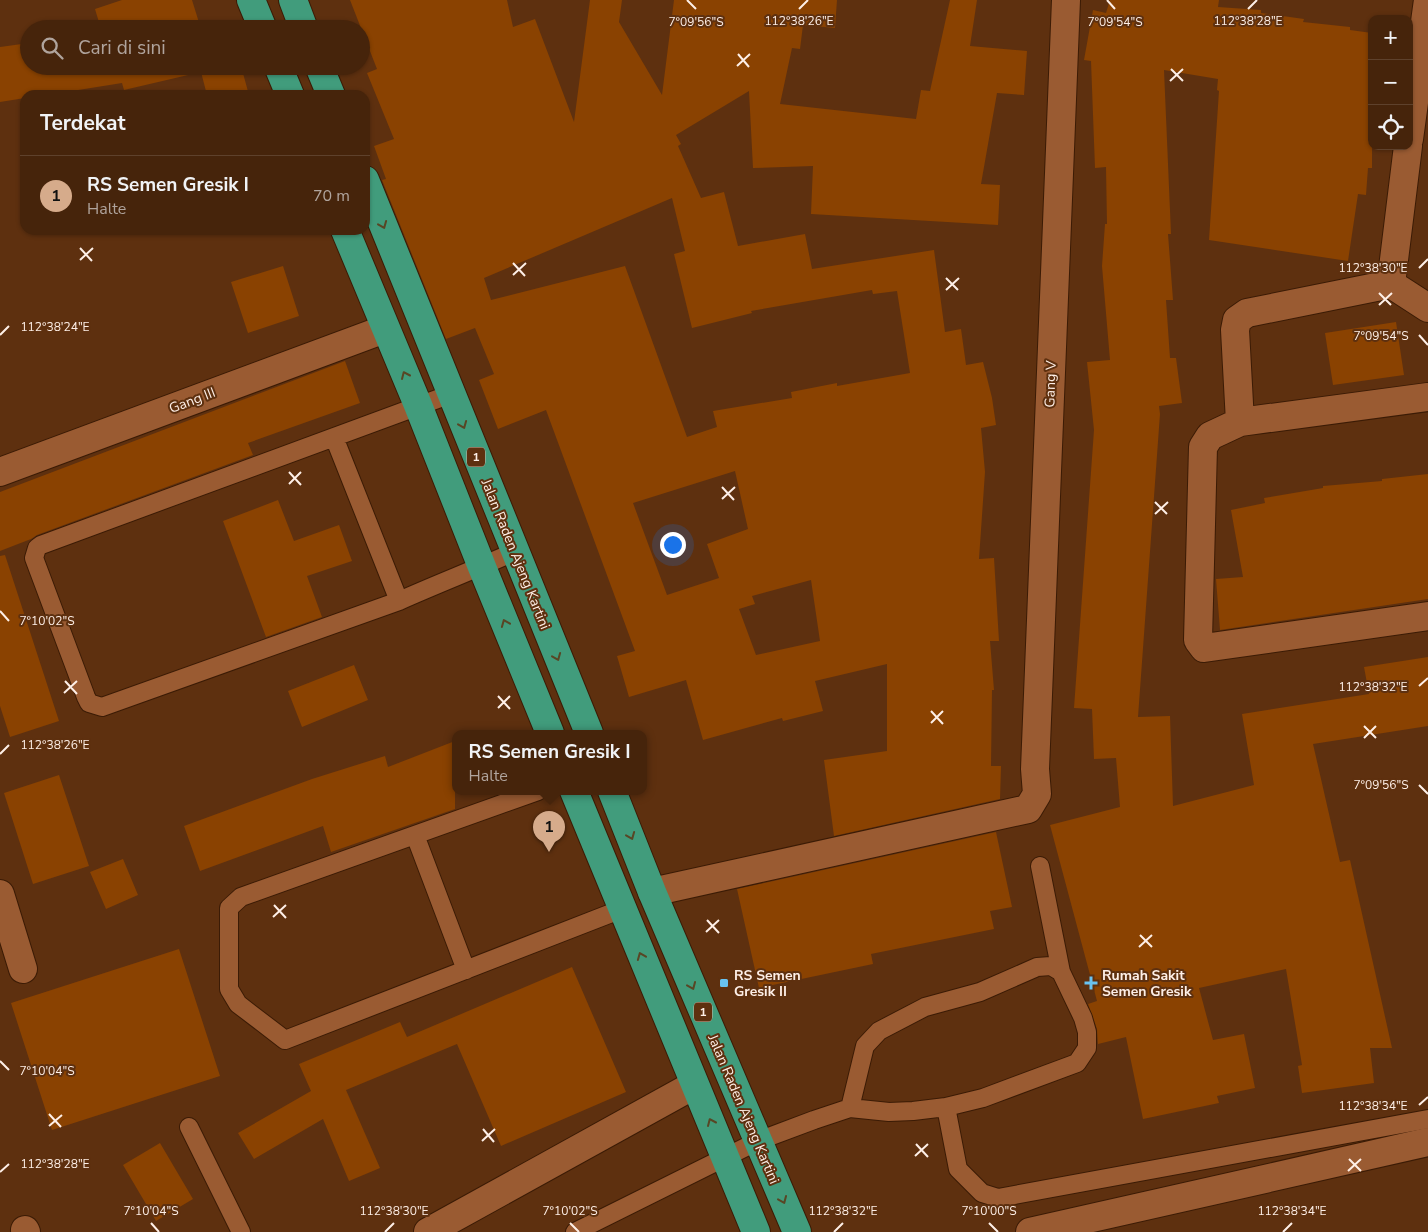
<!DOCTYPE html>
<html lang="id">
<meta charset="utf-8">
<style>
body{margin:0;font-family:"Nunito Sans",sans-serif;background:#4d2c14;color:#f1f3f6}
.controls{position:absolute;right:15px;top:15px;display:grid;overflow:hidden;border-radius:10px;box-shadow:0 1px 4px #0004}
.controls button{width:45px;height:45px;display:grid;place-items:center;padding:0;border:0;border-bottom:1px solid #5e412c;background:#46240b;color:#f1f3f6;font:25px sans-serif}
.you{position:absolute;left:672px;top:544px;width:18px;height:18px;margin:-12px;border:4px solid #fff;border-radius:50%;background:#1a73e8;box-shadow:0 0 0 8px #1a73e833}
.badge{display:grid;place-items:center;width:32px;height:32px;border-radius:50%;background:#d6ab8b;color:#111;font-size:16px;font-weight:700}
.pin{position:absolute;translate:-50% -41px;filter:drop-shadow(0 1px 2px #0008)}
.pin::after{content:'';position:absolute;top:26px;width:18px;height:15px;background:inherit;clip-path:polygon(0 0,100% 0,50% 100%)}
.popup{position:absolute;left:452px;top:730px;width:195px;height:65px;box-sizing:border-box;display:grid;place-content:center;border-radius:10px;background:#46240b;filter:drop-shadow(0 1px 4px #0005);font-size:16px;white-space:nowrap;color:#b0a49d}
.popup b{font-size:19px;color:#f1f3f6}
.popup::after{content:'';position:absolute;left:50%;top:100%;margin-left:-10px;border:10px solid transparent;border-top-color:#46240b}
.list{margin:0;padding:0;list-style:none}
h2{display:flex;justify-content:space-between;align-items:center;height:65px;margin:0;padding:0 20px;font-size:21px}
h2 small{font-size:16px;font-weight:400;color:#b0a49d}
.list li{display:grid;grid-template-columns:32px 1fr auto;gap:15px;align-items:center;box-sizing:border-box;height:80px;padding:0 20px;border-top:1px solid #5e412c}
.list b{display:block;font-size:19px;white-space:nowrap}
.list p{margin:0;font-size:16px;white-space:nowrap;color:#b0a49d}
.list em{font-size:16px;font-style:normal;color:#b0a49d}
.icon{flex:none;width:28px;height:28px;fill:none;stroke:currentColor;stroke-width:2;stroke-linecap:round;stroke-linejoin:round}
.map{position:relative;flex:none;width:1428px;height:1232px;overflow:hidden}
.search{position:absolute;background:#46240b;box-shadow:0 1px 4px #0004;left:20px;top:20px;width:350px;height:55px;display:flex;align-items:center;gap:12px;box-sizing:border-box;padding:0 18px;border-radius:28px;color:#b0a49d;font-size:19px}
.panel{position:absolute;background:#46240b;box-shadow:0 1px 4px #0004;left:20px;top:90px;width:350px;height:145px;border-radius:15px}
.map>svg:first-child{display:block}
.building{fill:#8a4201;fill-rule:evenodd}
.lines{fill:none;stroke-linecap:round;stroke-linejoin:round}
.service-casing{stroke:#3b1b05;stroke-width:20}
.minor-casing{stroke:#3b1b05;stroke-width:30}
.trunk-casing{stroke:#3b1b05;stroke-width:30}
.service{stroke:#9a5b32;stroke-width:18}
.minor{stroke:#9a5b32;stroke-width:28}
.trunk{stroke:#419c7c;stroke-width:28}
.oneway{stroke:#584625}
.ticks{fill:none;stroke:#feefe7;stroke-width:2}
.poi-dot{fill:#69c3f1;stroke:#5e300f;stroke-width:2}
.labels{text-anchor:middle;stroke-width:4;stroke-linejoin:round;paint-order:stroke}
.shield{fill:#5e300f;stroke:#ceb6a6;stroke-width:1}
.shield-label{font-size:12px;font-weight:bold;fill:#feefe7}
.street-label{font-size:14px;fill:#feefe7;stroke:#5e300f}
.poi-label{font-size:14px;font-weight:bold;fill:#feefe7;stroke:#5e300f;text-anchor:start}
.ticks-label{font-size:12px;text-anchor:middle;fill:#feefe7;stroke:#5e300f;stroke-width:4;stroke-linejoin:round;paint-order:stroke}
</style>
<div class="map">
<svg width="1428" height="1232" viewBox="0 0 1428 1232">
<rect width="100%" height="100%" fill="#5e300f"/>
<!-- building -->
<path class="building" d="M122,0H192L201,29H101L95,9Z
M350,0H507L513,27L535,19L574,122L590,0H622L619,22L662,95L674,0H837L835,28L803,25L800,49L792,48L780,104L916,119L921,90L930,91L950,0H977L970,46L1027,51L1024,95L997,93L981,184L1000,185L998,225L811,214L813,166L753,168L749,91L676,135L681,144L678,146L701,198L724,192L738,246L805,234L812,269L934,250L945,332L961,329L966,365L983,362L992,398L996,425L981,428L985,472L979,559L994,558L999,641H990L994,690H992L991,766H1001L1000,799L834,836L824,760L887,751V664L815,681L823,711L783,721L782,718L703,740L686,680L629,697L617,656L635,651L546,410L498,429L479,380L494,374L475,328L446,339L382,180L386,179L374,146L394,139L367,73L377,69ZM672,198L685,251L674,254L692,328L752,313L751,311L872,290L873,294L897,291L910,373L837,386V383L791,392L792,398L713,411L717,427L687,437L625,266L491,300L484,278ZM735,471L748,529L707,544L719,578L667,595L633,503ZM811,580L820,641L756,655L739,609L755,604L752,596Z
M1110,0H1219L1218,7L1261,10V13L1304,19L1303,22L1350,27V30L1372,33V168H1368L1366,195L1358,194L1348,261L1209,240L1219,91L1217,90L1218,79L1164,70L1171,234H1168L1173,300H1166L1170,358H1176L1182,403L1159,406L1160,414L1138,717L1170,716L1173,806L1254,785L1242,714L1369,694L1364,667L1428,657V726L1313,744L1340,862L1350,860L1392,1048H1370L1374,1083L1302,1093L1298,1066L1302,1065L1286,969L1199,988L1213,1040L1244,1034L1255,1088L1217,1096L1219,1103L1143,1119L1126,1037L1098,1044L1097,1029L1088,1004L1097,1001L1050,825L1120,807L1116,758L1094,759L1092,709L1074,708L1094,430L1087,362L1110,360L1102,266L1105,224H1107L1106,167L1095,168L1091,61L1084,60L1093,10L1106,13Z
M29,43V66H241L249,95H207L201,72L124,90L122,83L47,95H25V98L0,102V47Z
M283,266L299,316L248,333L231,282Z
M1396,322L1404,375L1333,385L1325,333Z
M345,361L360,403L248,443L253,455L37,535L31,539L0,551V492Z
M1428,474V599L1220,630L1216,579L1243,577L1231,510L1265,503L1264,498L1323,488V486L1382,481V479Z
M278,500L294,541L339,525L352,561L307,576L322,617L266,637L223,521Z
M5,555L59,721L10,737L0,706V556Z
M354,665L368,700L302,727L288,691Z
M455,741V809L331,852L323,826L200,871L184,826L312,779L385,756L388,767Z
M59,775L89,866L33,884L4,793Z
M996,832L1012,907L990,911L994,929L871,954L873,964L759,988L737,889Z
M123,859L138,895L106,909L90,872Z
M179,949L220,1076L52,1130L11,1003Z
M572,967L626,1092L501,1146L457,1044L346,1090L380,1168L349,1181L323,1119L254,1159L238,1133L311,1091L299,1064L400,1022L407,1037Z
M160,1143L193,1199L156,1221L123,1165Z"/>
<g class="lines">
<!-- service casing -->
<g class="service-casing">
<path id="service" d="M451,394L41,545L37,548L34,558L86,697L89,703L102,707L399,601C437,584 476,569 514,552
M334,437L399,601
M538,791L241,897L229,908V989L238,1004L285,1040L622,909
M415,835L466,970
M946,1107L958,1169L982,1193L998,1198L1428,1119
M850,1108L865,1046L879,1031L925,1007L980,992L1037,967L1051,966L1061,972L1040,866
M189,1127L241,1232
M575,1232L758,1141L814,1120L850,1108L889,1112L913,1111L946,1107L983,1098L1077,1063L1087,1048V1032L1083,1018L1061,972"/>
</g>
<!-- minor casing -->
<g class="minor-casing">
<path id="minor" d="M1409,139L1428,0
M1391,284L1408,146
M1428,308L1391,284L1247,313L1237,320L1235,330L1240,422L1210,436L1203,447L1198,640L1204,648L1428,616
M1240,422L1428,397
M0,472L385,329
M652,892L1028,809L1037,794L1035,769L1066,0
M0,894L23,969
M25,1230L26,1232
M428,1232L694,1085
M1030,1232L1428,1142"/>
</g>
<!-- trunk casing -->
<g class="trunk-casing">
<path id="trunk" d="M251,0L263,29
M293,0L304,29
M278,66L290,95
M319,66L331,95
M365,180L589,733
M345,230L418,405L482,567L550,733
M574,791L756,1232
M612,791L652,892L797,1232"/>
</g>
<!-- service -->
<use href="#service" class="service"/>
<!-- minor -->
<use href="#minor" class="minor"/>
<!-- trunk -->
<use href="#trunk" class="trunk"/>
</g>
<!-- one-way arrows -->
<defs><path id="oneway-chevron" d="M-2-3.5L2.5 0L-2 3.5" fill="none" stroke-width="1.6" stroke-linecap="round" stroke-linejoin="round" transform="scale(1.25)"/></defs>
<g class="oneway">
<use href="#oneway-chevron" transform="translate(383 225) rotate(68)"/>
<use href="#oneway-chevron" transform="translate(405 375) rotate(-114)"/>
<use href="#oneway-chevron" transform="translate(463 425) rotate(68)"/>
<use href="#oneway-chevron" transform="translate(505 623) rotate(-112)"/>
<use href="#oneway-chevron" transform="translate(557 657) rotate(68)"/>
<use href="#oneway-chevron" transform="translate(631 836) rotate(68)"/>
<use href="#oneway-chevron" transform="translate(641 956) rotate(-112)"/>
<use href="#oneway-chevron" transform="translate(692 986) rotate(67)"/>
<use href="#oneway-chevron" transform="translate(711 1122) rotate(-114)"/>
<use href="#oneway-chevron" transform="translate(783 1200) rotate(67)"/>
</g>
<!-- ticks -->
<path class="ticks" d="M687,0L696,9M1107,0L1115,9M799,9L808,0M1248,9L1257,0M738,54L749,67M737,66L750,54M1171,69L1183,81M1170,81L1183,69M80,248L92,261M80,260L93,248M513,263L525,276M1419,268L1428,259M513,275L526,263M946,278L958,290M946,290L959,278M1379,293L1391,305M1379,305L1392,293M0,335L9,326M1419,335L1428,345M289,472L301,485M289,484L301,472M722,487L734,500M722,499L735,487M1155,502L1167,514M1155,514L1168,502M0,611L9,621M65,681L77,694M1419,686L1428,678M64,693L77,681M498,696L510,709M498,708L510,696M931,711L943,724M931,723L943,711M1364,726L1376,738M1364,738L1376,726M0,754L9,745M1419,785L1428,794M274,905L286,918M273,917L286,905M707,920L719,933M706,932L719,920M1140,935L1152,947M1139,947L1152,935M0,1061L9,1070M1419,1105L1428,1097M49,1114L61,1127M49,1126L62,1115M483,1129L494,1142M482,1141L495,1129M916,1144L928,1157M915,1156L928,1144M1349,1159L1361,1171M1348,1171L1361,1159M0,1172L9,1164M151,1223L159,1232M570,1223L579,1232M989,1223L998,1232M385,1232L394,1223M834,1232L843,1223M1283,1232L1292,1223"/>
<!-- markers -->
<g class="poi-dot">
<rect x="719" y="978" width="10" height="10" rx="2.5"/>
<path d="M1088.5 975.5h5v5h5v5h-5v5h-5v-5h-5v-5h5z"/>
</g>
<g class="labels">
<!-- shield labels -->
<g class="shield">
<rect x="467" y="447.5" width="18" height="19" rx="4"/>
<rect x="694" y="1002.5" width="18" height="19" rx="4"/>
</g>
<g class="shield-label">
<text x="476" y="461">1</text>
<text x="703" y="1016">1</text>
</g>
<!-- street labels -->
<g class="street-label">
<text transform="translate(1050 384) rotate(-88)" y="5">Gang V</text>
<text transform="translate(192 400) rotate(-21)" y="5">Gang III</text>
<text transform="translate(516 554) rotate(68)" y="5">Jalan Raden Ajeng Kartini</text>
<text transform="translate(744 1109) rotate(67)" y="5">Jalan Raden Ajeng Kartini</text>
</g>
<!-- poi labels -->
<g class="poi-label">
<text x="734" y="980">RS Semen<tspan x="734" dy="16">Gresik II</tspan></text>
<text x="1102" y="980">Rumah Sakit<tspan x="1102" dy="16">Semen Gresik</tspan></text>
</g>
</g>
<g class="ticks-label">
<text x="799" y="25">112°38'26"E</text>
<text x="1248" y="25">112°38'28"E</text>
<text x="696" y="26">7°09'56"S</text>
<text x="1115" y="26">7°09'54"S</text>
<text x="1373" y="272">112°38'30"E</text>
<text x="55" y="331">112°38'24"E</text>
<text x="1381" y="340">7°09'54"S</text>
<text x="47" y="625">7°10'02"S</text>
<text x="1373" y="691">112°38'32"E</text>
<text x="55" y="749">112°38'26"E</text>
<text x="1381" y="789">7°09'56"S</text>
<text x="47" y="1075">7°10'04"S</text>
<text x="1373" y="1110">112°38'34"E</text>
<text x="55" y="1168">112°38'28"E</text>
<text x="151" y="1215">7°10'04"S</text>
<text x="570" y="1215">7°10'02"S</text>
<text x="989" y="1215">7°10'00"S</text>
<text x="394" y="1215">112°38'30"E</text>
<text x="843" y="1215">112°38'32"E</text>
<text x="1292" y="1215">112°38'34"E</text>
</g>
</svg>
<div class="controls">
<button>+</button>
<button>−</button>
<button><svg class="icon" aria-label="locate" viewBox="0 0 24 24"><circle cx="12" cy="12" r="6"/><path d="M12 2v4M12 18v4M2 12h4M18 12h4"/></svg></button>
</div>
<div class="you"></div>
<div class="pin badge" style="left:549px;top:852px">1</div>
<div class="popup"><b>RS Semen Gresik I</b>Halte</div>
<div class="search"><svg class="icon" aria-label="search" viewBox="0 0 24 24"><circle cx="10" cy="10" r="6"/><path d="M15 15l6 6"/></svg>Cari di sini</div>
<section class="panel">
<h2>Terdekat<small></small></h2>
<ul class="list">
<li><span class="badge">1</span><div><b>RS Semen Gresik I</b><p>Halte</p></div><em>70 m</em></li>
</ul>
</section>
</div>
